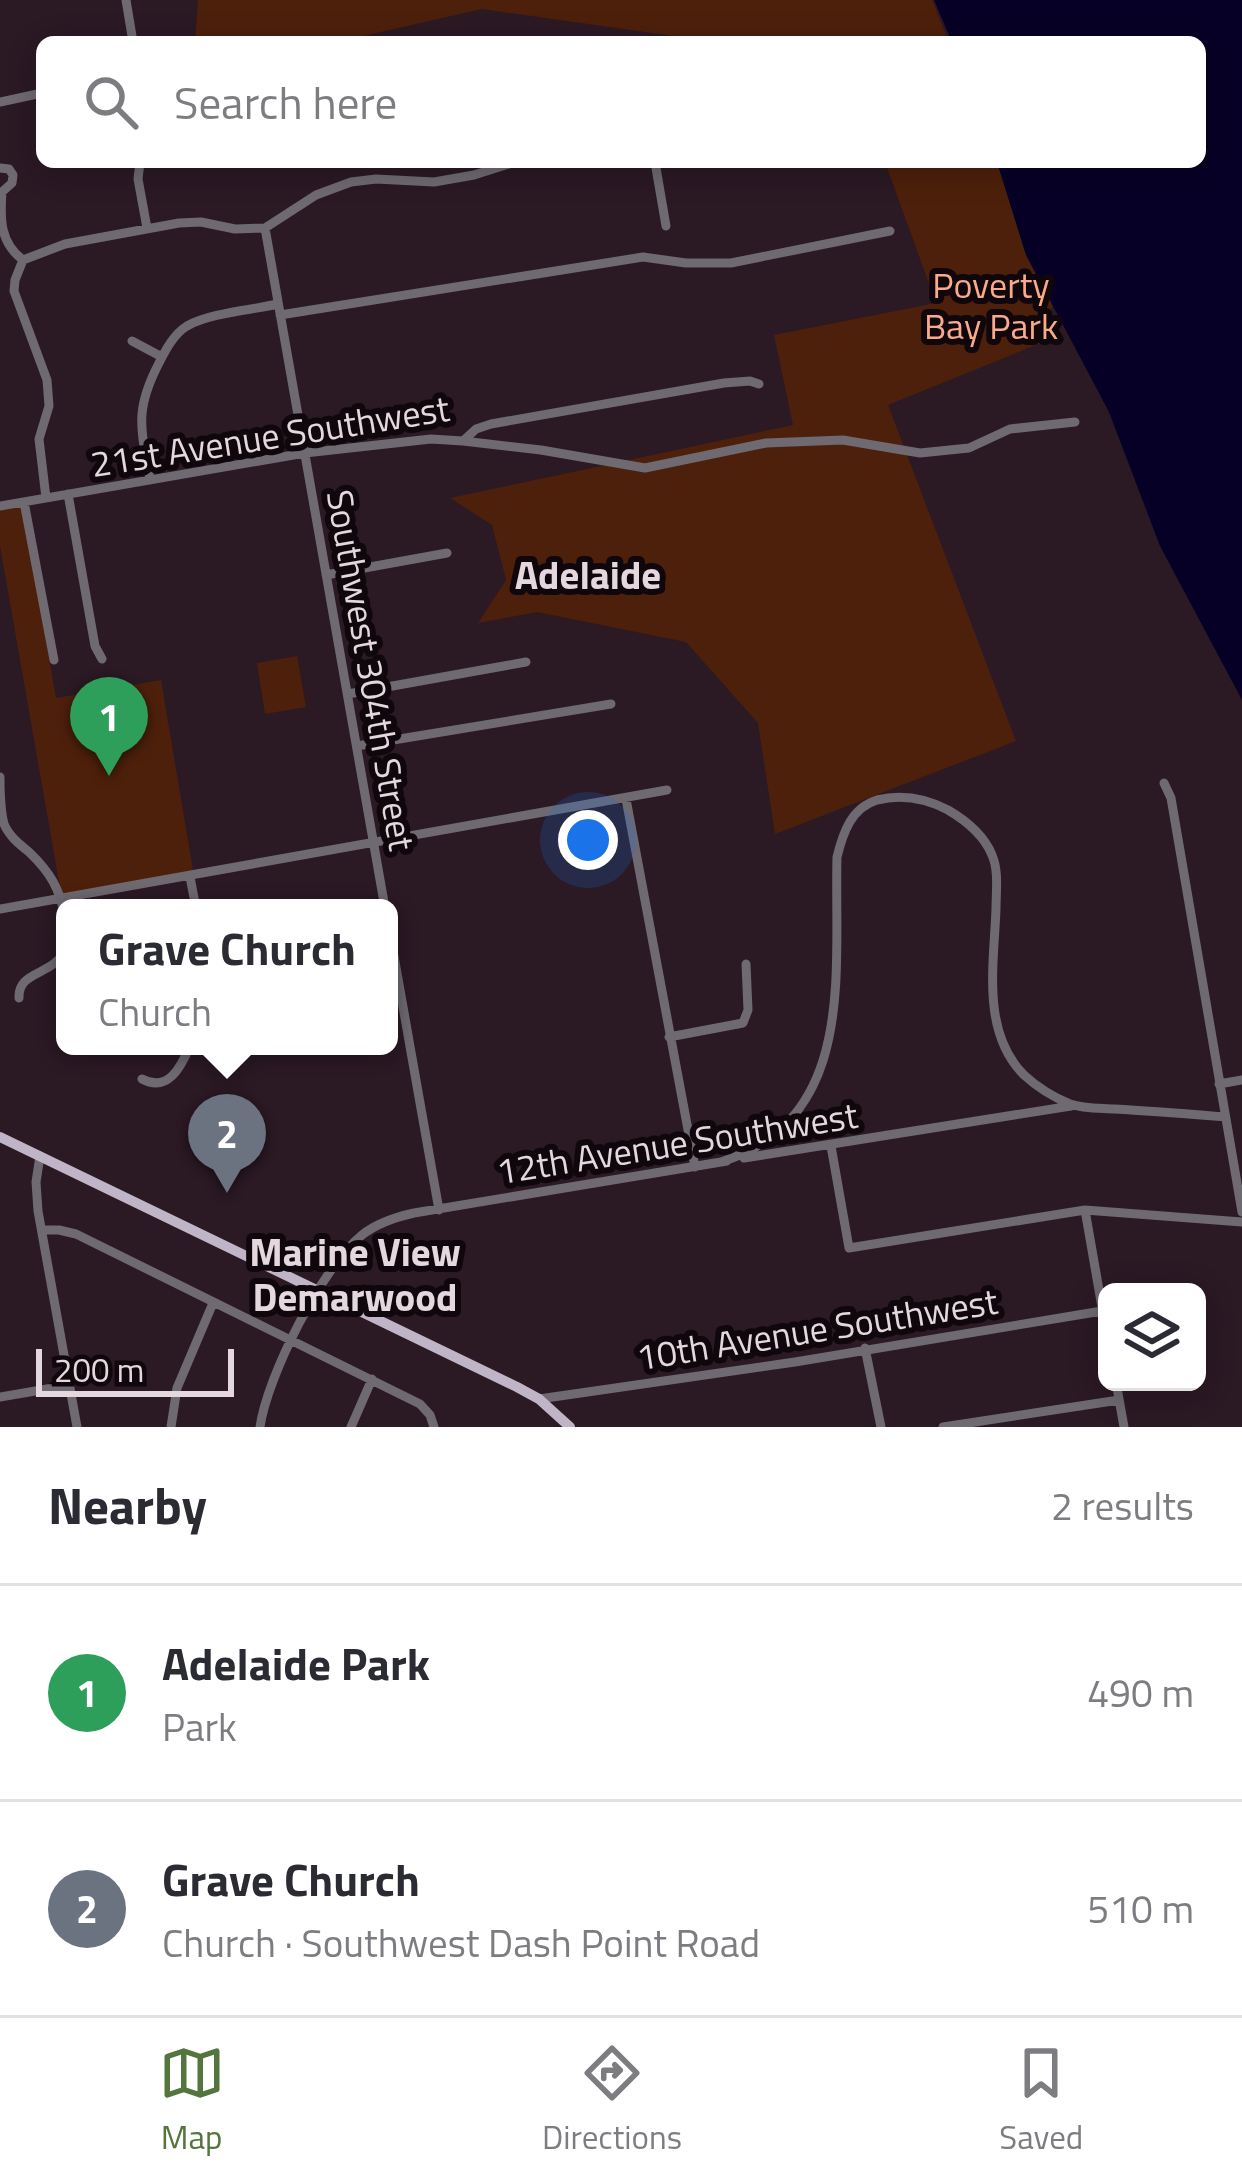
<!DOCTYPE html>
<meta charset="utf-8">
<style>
body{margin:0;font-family:"Titillium Web",sans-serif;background:#f2f2f3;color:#2b2b33}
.controls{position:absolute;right:36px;bottom:36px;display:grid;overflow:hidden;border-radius:18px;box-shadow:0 6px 30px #0003}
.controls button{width:108px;height:108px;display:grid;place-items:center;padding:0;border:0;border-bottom:3px solid #e1e1e2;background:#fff;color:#2b2b33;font:60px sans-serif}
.scale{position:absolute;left:36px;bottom:30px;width:198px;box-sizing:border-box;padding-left:12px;border:6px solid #e4d7de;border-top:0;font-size:33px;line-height:42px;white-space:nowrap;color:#e4d7de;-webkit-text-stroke:9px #0f070b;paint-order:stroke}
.you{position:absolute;left:588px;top:840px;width:42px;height:42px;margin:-30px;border:9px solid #fff;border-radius:50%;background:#1a73e8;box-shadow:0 0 0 18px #1a73e833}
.badge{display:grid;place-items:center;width:78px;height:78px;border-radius:50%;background:#54753e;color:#fff;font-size:39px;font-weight:700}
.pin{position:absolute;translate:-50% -99px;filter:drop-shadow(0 3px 6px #0008)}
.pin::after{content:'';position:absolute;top:63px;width:42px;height:36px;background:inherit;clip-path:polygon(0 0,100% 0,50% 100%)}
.popup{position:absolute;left:56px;top:899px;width:342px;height:156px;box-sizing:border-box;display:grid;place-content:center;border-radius:18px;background:#fff;filter:drop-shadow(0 3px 9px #0005);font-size:39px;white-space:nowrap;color:#7c7c81}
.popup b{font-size:45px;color:#2b2b33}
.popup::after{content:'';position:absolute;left:50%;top:100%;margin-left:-24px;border:24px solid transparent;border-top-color:#fff}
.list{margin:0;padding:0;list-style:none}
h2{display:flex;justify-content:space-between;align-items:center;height:156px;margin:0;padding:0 48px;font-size:51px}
h2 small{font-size:39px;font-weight:400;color:#7c7c81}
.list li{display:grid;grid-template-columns:78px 1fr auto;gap:36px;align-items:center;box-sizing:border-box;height:216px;padding:0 48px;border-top:3px solid #e1e1e2}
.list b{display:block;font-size:45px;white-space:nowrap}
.list p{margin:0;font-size:39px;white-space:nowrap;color:#7c7c81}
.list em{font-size:39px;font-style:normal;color:#7c7c81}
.icon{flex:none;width:66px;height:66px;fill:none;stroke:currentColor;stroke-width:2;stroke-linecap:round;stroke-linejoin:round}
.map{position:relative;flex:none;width:1242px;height:1427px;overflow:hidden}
.search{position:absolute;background:#fff;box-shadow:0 6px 30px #0003;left:36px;right:36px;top:36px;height:132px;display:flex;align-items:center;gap:30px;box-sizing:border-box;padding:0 42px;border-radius:18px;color:#7c7c81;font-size:45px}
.sheet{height:588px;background:#fff}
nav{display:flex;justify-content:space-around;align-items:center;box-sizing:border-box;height:168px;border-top:3px solid #e1e1e2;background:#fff;font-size:33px;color:#7c7c81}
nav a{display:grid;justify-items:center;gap:6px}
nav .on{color:#54753e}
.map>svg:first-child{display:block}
.green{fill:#4d200b}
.water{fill:#070026}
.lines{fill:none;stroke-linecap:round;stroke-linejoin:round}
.minor{stroke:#6f6972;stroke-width:9}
.major{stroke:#c0b4c7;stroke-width:10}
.labels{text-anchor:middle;stroke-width:12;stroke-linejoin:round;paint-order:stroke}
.park-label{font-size:36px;fill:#fbaa89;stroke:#0f070b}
.street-label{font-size:36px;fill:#e4d7de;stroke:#0f070b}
.neighbourhood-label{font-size:39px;font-weight:bold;fill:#e4d7de;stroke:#0f070b}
</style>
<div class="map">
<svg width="1242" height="1427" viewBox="0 0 1242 1427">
<rect width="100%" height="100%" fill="#2b1924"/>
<!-- green -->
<path class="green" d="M198,0H932L949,42L688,38L482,9L337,42H195Z
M885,162H997L1026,255L1052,305L1048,340L888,405L1016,741L775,834L758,723L686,642L537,612L478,623L506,580L492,525L450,498L793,425L774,335L936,303Z
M22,502L56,698L161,680L194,876L62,899L0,546V506Z
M297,656L306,707L265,714L257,663Z"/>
<!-- water -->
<path class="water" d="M934,0H1242V700L1160,546L1109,412L1026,255L997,162H1200V42H952Z"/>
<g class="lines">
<!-- minor -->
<path class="minor" d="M126,0L133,42
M0,102L42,93
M140,162L138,179L147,228
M655,162L666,226
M0,168L9,169L13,175L12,183L2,192C0,219 0,243 23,260L15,280L14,291L47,380L49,406L39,439L46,498
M265,228L385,908
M23,260L65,244L179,223L201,222L235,229L265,228L316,195L351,182L376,179L434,182L474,175L515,162
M280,315L643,257L686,263H731L890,231
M132,341L162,357
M463,441L541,450L645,468L766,443L843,440L920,453L969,448L1010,429L1075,422
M150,480C141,428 134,411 159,363C166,349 174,334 187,326C210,313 252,310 278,304
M68,494L95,646L102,659
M24,502L54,660
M0,506L305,453L431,439L463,441L476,429L491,424L724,383L750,381L759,384
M326,575L447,553
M348,694L526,662
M357,746L611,704
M0,777C0,792 0,809 4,824C9,836 19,844 29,852C50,872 60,889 65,917
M1164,783L1171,798L1242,1212
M626,799L695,1167
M190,877L196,908
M0,909L667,790
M389,928L439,1210
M19,998C18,971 50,976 65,952
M669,1037L743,1023L748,1010L746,964
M142,1079C168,1093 181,1067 190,1046
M1219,1084L1242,1080
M831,1146L849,1248L1085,1210L1242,1222
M40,1156L36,1182L38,1211L77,1427
M744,1158L1071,1106
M721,1162C858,1119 834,971 837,857C843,833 851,808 877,800C902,794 925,798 948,810C965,820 984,835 992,855C999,871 996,891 996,909C994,964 981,1032 1024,1075C1037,1087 1053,1097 1070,1104C1084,1109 1101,1108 1115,1109C1152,1111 1188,1114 1225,1117
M1085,1210L1107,1336
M42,1230H59L76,1234L420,1404L430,1415L434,1427
M865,1348L881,1427
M1116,1382L1124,1427
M0,1397L70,1385
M539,1399L795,1362L1102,1311
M171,1427L177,1388L213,1303
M260,1427C267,1377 322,1267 362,1235C377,1223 396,1217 414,1213L727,1161
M351,1427L372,1379
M943,1427L1119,1400"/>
<!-- major -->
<path class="major" d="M0,1137L517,1387L539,1399L570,1427"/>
</g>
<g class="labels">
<!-- park labels -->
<g class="park-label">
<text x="991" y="298">Poverty<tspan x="991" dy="41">Bay Park</tspan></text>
</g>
<!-- street labels -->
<g class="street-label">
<text transform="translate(270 436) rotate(-9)" y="13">21st Avenue Southwest</text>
<text transform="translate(371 670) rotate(80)" y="13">Southwest 304th Street</text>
<text transform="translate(677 1143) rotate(-9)" y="13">12th Avenue Southwest</text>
<text transform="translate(817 1329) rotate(-9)" y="13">10th Avenue Southwest</text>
</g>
<!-- neighbourhood labels -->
<g class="neighbourhood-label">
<text x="588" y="589">Adelaide</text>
<text x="355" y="1266">Marine View<tspan x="355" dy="45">Demarwood</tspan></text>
</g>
</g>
</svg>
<div class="controls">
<button><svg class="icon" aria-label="layers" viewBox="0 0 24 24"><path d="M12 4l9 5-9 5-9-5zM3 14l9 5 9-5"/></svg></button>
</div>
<div class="scale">200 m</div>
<div class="you"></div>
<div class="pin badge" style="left:109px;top:776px;background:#2e9e5b">1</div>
<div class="pin badge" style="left:227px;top:1193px;background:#6b7280">2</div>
<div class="popup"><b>Grave Church</b>Church</div>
<div class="search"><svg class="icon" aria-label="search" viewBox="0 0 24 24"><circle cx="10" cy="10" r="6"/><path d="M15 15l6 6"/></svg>Search here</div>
</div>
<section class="sheet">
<h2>Nearby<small>2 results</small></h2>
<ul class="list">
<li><span class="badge" style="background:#2e9e5b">1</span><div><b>Adelaide Park</b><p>Park</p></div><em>490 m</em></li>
<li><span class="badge" style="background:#6b7280">2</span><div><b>Grave Church</b><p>Church · Southwest Dash Point Road</p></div><em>510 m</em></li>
</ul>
</section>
<nav>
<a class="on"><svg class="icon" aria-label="map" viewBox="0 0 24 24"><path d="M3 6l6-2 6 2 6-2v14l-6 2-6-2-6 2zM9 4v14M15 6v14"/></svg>Map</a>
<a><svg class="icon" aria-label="directions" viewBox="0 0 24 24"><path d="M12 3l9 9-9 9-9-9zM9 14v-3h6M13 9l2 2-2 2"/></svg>Directions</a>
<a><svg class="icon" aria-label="saved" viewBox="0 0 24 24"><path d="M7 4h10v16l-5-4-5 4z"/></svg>Saved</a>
</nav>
